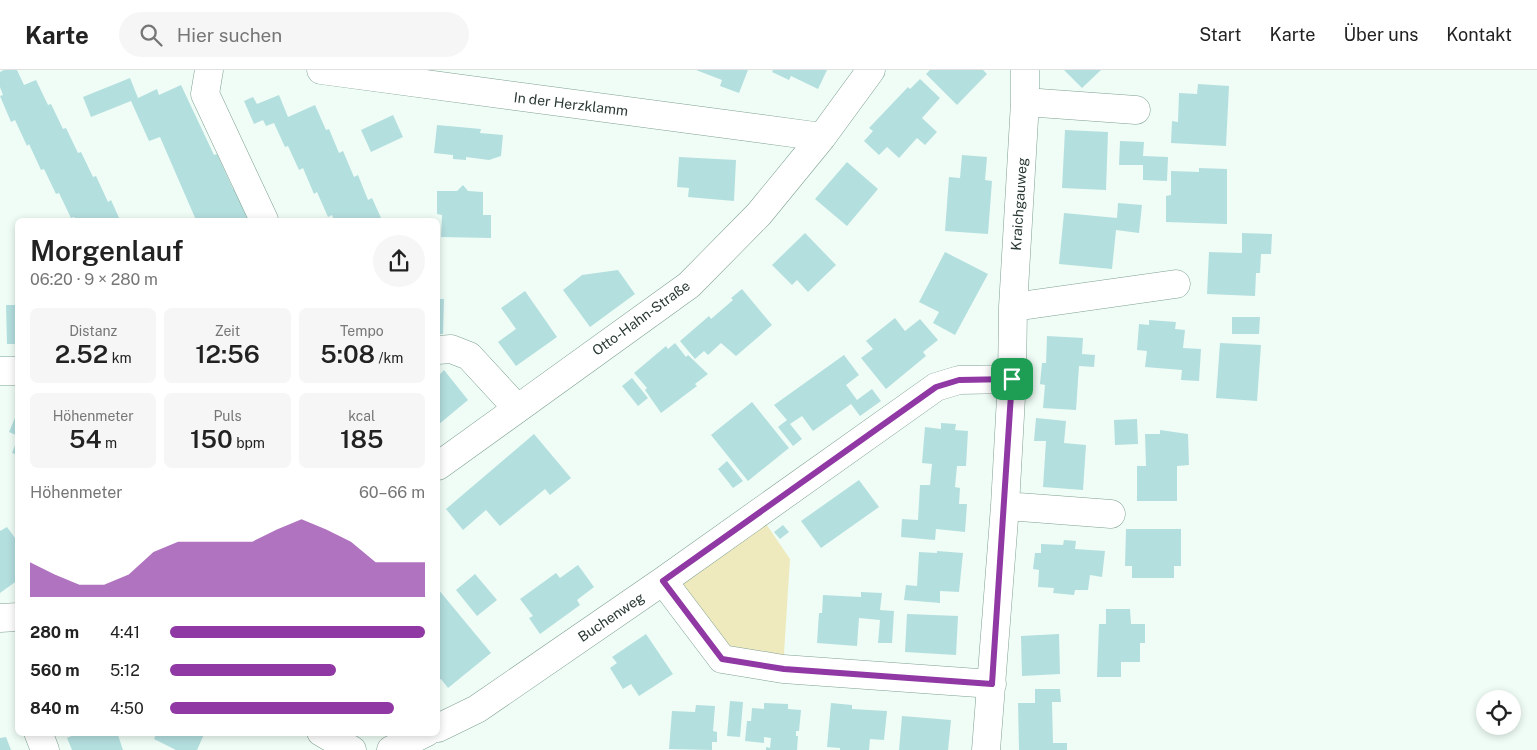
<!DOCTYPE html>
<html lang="de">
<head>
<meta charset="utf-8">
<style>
  :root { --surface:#fff; --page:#f6f6f6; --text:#222; --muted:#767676; --line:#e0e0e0; --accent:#9038a4 }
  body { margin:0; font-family:"Public Sans",sans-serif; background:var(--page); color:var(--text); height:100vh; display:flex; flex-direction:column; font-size:19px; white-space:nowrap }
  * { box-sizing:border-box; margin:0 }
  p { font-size:16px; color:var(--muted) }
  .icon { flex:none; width:28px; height:28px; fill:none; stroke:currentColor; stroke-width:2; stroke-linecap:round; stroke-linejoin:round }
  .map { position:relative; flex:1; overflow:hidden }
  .side { position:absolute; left:15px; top:148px; width:425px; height:518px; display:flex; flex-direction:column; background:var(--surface); border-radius:8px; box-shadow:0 2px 8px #0003 }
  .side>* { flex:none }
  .tools { position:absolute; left:1476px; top:620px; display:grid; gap:10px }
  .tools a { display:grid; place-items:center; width:45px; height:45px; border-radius:50%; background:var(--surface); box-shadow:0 2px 8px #0003; font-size:25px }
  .pin { position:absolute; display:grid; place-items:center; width:42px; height:42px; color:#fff; margin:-21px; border-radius:10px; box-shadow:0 2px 8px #0006 }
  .round { display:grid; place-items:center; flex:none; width:52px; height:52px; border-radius:26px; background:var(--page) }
  .headline { display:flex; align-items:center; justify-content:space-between; height:85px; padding:0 15px }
  h1 { font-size:28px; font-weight:600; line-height:38px }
  .stats { display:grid; grid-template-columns:repeat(3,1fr); gap:8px; height:85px; padding:5px 15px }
  .stats div { display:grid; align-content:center; border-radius:8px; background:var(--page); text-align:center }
  .stats b { font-size:25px; font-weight:600 }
  .stats small { font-size:14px; font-weight:400 }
  .stats p { font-size:14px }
  .chart { height:140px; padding:10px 15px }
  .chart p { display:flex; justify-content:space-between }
  .chart svg { width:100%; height:90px; margin-top:5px; fill:var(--accent); opacity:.7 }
  ul { padding:0 15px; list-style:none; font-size:16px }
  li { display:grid; grid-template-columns:80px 60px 1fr; align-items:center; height:38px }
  li i { height:12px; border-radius:6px; background:var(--accent) }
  header { display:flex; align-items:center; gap:30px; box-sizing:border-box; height:70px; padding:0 25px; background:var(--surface); border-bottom:1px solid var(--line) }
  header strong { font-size:24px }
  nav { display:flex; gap:28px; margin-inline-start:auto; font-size:18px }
  .search { width:350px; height:45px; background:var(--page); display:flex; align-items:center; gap:12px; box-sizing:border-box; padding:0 18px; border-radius:28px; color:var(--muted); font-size:19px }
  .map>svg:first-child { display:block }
  .green { fill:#efeabd }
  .building { fill:#b4dfdf }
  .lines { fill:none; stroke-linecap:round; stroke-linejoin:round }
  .street-casing { stroke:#7fa191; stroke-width:29 }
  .street { stroke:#fff; stroke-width:28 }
  .route-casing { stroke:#fff; stroke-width:10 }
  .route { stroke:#9038a4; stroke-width:6 }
  .labels { text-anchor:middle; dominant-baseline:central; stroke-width:5; stroke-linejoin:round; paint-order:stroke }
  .street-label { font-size:14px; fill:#2a3932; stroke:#fff }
</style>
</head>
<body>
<header>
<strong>Karte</strong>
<div class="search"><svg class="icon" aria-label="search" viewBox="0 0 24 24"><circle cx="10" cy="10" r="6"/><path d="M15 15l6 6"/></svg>Hier suchen</div>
<nav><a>Start</a><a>Karte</a><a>Über uns</a><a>Kontakt</a></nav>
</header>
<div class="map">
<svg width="1537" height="680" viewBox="0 0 1537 680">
  <rect width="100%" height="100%" fill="#effdf6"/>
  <!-- green -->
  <path class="green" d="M 758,442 L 790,489 L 783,599 L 722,589 L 663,511 Z"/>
  <!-- building -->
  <path class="building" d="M 4,0 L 17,0 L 24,15 L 36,10 L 48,35 L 51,34 L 63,59 L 66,58 L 78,83 L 81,82 L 93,107 L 96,106 L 108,132 L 111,130 L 120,150 L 76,150 L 74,147 L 71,148 L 59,123 L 56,124 L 44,99 L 41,100 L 29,74 L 27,76 L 15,50 L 11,52 L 0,26 L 3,25 L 0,17 L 0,2 Z
    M 696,0 L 748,0 L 739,23 L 720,16 L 722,10 Z
    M 773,0 L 827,0 L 818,19 L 791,6 L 789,10 L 772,2 Z
    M 930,0 L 983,0 L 987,4 L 957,35 L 926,4 Z
    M 1064,0 L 1101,0 L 1082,18 Z
    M 130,8 L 138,28 L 157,19 L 159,25 L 181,15 L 214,85 L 217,84 L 233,119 L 238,117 L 253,150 L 196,150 L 160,67 L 149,71 L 131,31 L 91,47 L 83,27 Z
    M 920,9 L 940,28 L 922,48 L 937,62 L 925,75 L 917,68 L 899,88 L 887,77 L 879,85 L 864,71 L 873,61 L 869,58 L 908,17 L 910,19 Z
    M 1198,14 L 1229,16 L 1226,76 L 1171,73 L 1172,51 L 1178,52 L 1179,23 L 1197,24 Z
    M 279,25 L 288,47 L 315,35 L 326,60 L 329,59 L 339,83 L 343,81 L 354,107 L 358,105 L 368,130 L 372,128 L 382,150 L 334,150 L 332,145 L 328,147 L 317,122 L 314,124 L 303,98 L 299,100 L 288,76 L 285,77 L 274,53 L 266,56 L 263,50 L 254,54 L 244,31 L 253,27 L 257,34 Z
    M 393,45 L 403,67 L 371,82 L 361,60 Z
    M 437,55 L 481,59 L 480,63 L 503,65 L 501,86 L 489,90 L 466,87 L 466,90 L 453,89 L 453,85 L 434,83 Z
    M 1065,60 L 1108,62 L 1106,120 L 1062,118 Z
    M 1120,71 L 1144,72 L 1143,86 L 1168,87 L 1167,111 L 1143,110 L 1143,95 L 1119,95 Z
    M 962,85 L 987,87 L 985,110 L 992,111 L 988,164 L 945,161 L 949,107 L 960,108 Z
    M 679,87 L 736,90 L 734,131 L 688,127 L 689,118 L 677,117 Z
    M 847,92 L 878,119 L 847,156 L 815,129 Z
    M 1199,98 L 1227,99 L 1227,154 L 1166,152 L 1166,126 L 1171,125 L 1171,101 L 1199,102 Z
    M 463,115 L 468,121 L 483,122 L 483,145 L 491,145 L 491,168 L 441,167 L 442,145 L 437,144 L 437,121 L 457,121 Z
    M 1118,133 L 1142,135 L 1139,163 L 1116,160 L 1112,199 L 1059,194 L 1064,143 L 1117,148 Z
    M 805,163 L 836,195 L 808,222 L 797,210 L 792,215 L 772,195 Z
    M 1242,163 L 1272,164 L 1271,184 L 1261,184 L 1260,203 L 1256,203 L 1255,226 L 1207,224 L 1209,182 L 1242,183 Z
    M 945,182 L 988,204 L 955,265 L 933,253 L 939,242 L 919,232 Z
    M 618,200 L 635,224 L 590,257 L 563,220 L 582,205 Z
    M 742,219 L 772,255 L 736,286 L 721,273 L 708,285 L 704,281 L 695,289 L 680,271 L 709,246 L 711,249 L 733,230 L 731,228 Z
    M 525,221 L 557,267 L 516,296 L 498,272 L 516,259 L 501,238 Z
    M 438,229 L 444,229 L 443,264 L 438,264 Z
    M 6,235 L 18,235 L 18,278 L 16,278 L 15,274 L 7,274 Z
    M 1232,247 L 1260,247 L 1259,264 L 1232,264 Z
    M 895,248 L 905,261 L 920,249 L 938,270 L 923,282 L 926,286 L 886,319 L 861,288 L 873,279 L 866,271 Z
    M 1149,250 L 1176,252 L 1175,259 L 1185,260 L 1183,278 L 1201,279 L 1199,311 L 1181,310 L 1182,300 L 1145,297 L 1147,281 L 1137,280 L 1139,254 L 1149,255 Z
    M 1047,266 L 1083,268 L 1082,284 L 1095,285 L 1094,297 L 1079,296 L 1076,340 L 1043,338 L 1045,315 L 1040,314 L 1042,293 L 1046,293 Z
    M 675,273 L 686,287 L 688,285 L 708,304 L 695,314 L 697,316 L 661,343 L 645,320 L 647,318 L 634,303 L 666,276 L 668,279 Z
    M 1220,273 L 1261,275 L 1257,331 L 1216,328 Z
    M 844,285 L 859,305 L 846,315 L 857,330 L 872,319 L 881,331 L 860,346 L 851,334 L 813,361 L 802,346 L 790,354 L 802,369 L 793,376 L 778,357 L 787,350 L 774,335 Z
    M 444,300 L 468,330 L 438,355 L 438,306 Z
    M 632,308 L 648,328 L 638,336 L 622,316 Z
    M 752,332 L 789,378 L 748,411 L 711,365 Z
    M 17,343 L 18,343 L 18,366 L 9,362 Z
    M 1036,348 L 1066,351 L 1064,373 L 1086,375 L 1083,420 L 1043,417 L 1046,371 L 1034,371 Z
    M 1137,349 L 1138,374 L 1115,375 L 1114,350 Z
    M 941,353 L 956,354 L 955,360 L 968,361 L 966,396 L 957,396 L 955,417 L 960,418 L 959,434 L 967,434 L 965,462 L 936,459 L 935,470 L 901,467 L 902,449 L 918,450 L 920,415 L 930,415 L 932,394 L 922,393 L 925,357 L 941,359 Z
    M 1160,360 L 1188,364 L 1189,395 L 1177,396 L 1177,431 L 1137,431 L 1137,396 L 1146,396 L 1145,364 L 1160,364 Z
    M 534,364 L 571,408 L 550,425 L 545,419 L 500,456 L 486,440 L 463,460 L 446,439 Z
    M 17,370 L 18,370 L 18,385 L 12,383 Z
    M 727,391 L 743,411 L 733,418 L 718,399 Z
    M 859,410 L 879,437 L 821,478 L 801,451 Z
    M 783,455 L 789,462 L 780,469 L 774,462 Z
    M 7,457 L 18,472 L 18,510 L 0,523 L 0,461 Z
    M 1126,459 L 1181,459 L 1181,496 L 1174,496 L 1174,508 L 1132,508 L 1132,496 L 1125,496 Z
    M 1064,470 L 1076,471 L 1075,479 L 1105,481 L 1102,507 L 1090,505 L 1088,520 L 1075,520 L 1074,525 L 1053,523 L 1054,518 L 1038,517 L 1039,500 L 1033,499 L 1035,483 L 1041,483 L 1041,474 L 1063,475 Z
    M 937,481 L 963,483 L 959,522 L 940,521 L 940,533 L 904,530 L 906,515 L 917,516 L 919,482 L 937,483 Z
    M 578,495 L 594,517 L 577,530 L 580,535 L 540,564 L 529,548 L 533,546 L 520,529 L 556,503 L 560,508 Z
    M 475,504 L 497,530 L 477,546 L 456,520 Z
    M 438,519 L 491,583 L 448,618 L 441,609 L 438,611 Z
    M 861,522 L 882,523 L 880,540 L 894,541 L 892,573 L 878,573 L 880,550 L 859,548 L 857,576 L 817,573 L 819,543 L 822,543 L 823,525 L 861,527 Z
    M 1106,539 L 1130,539 L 1131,554 L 1145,554 L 1145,573 L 1140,573 L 1140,592 L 1121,592 L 1121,607 L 1097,607 L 1099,554 L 1106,554 Z
    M 907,544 L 958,546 L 956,585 L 905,582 Z
    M 646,564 L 673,604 L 639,626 L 631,614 L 623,619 L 610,598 L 617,593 L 612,587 Z
    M 1059,564 L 1060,604 L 1022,606 L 1021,566 Z
    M 1035,619 L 1060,619 L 1061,632 L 1052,632 L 1053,673 L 1067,673 L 1067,680 L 1019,680 L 1018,633 L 1035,633 Z
    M 730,631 L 743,632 L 740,667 L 727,666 Z
    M 764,633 L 788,634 L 788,639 L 801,640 L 799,661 L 796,661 L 796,666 L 798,666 L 797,680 L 766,680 L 766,677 L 770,678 L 771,668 L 764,667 L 764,673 L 745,671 L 747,651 L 751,651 L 752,638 L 764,639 Z
    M 831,633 L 852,635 L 852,639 L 887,641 L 884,670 L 870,669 L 869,680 L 840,680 L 840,678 L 827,677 Z
    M 696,635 L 715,636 L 713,661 L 717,662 L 717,672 L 712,672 L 712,680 L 669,679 L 672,641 L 695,642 Z
    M 902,646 L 951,650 L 948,680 L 899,680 Z
    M 81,662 L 117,662 L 123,680 L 72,680 L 67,668 Z
    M 157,662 L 205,662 L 197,680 L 176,680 L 154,669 Z
    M 6,667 L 11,680 L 0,680 L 0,668 Z"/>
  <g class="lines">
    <!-- street casing -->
    <g class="street-casing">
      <path id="street" d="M 209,0 L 205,24 L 264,150
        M 321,0 L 822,67
        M 1025,32 L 1136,40
        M 1013,237 L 1176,214
        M 438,280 L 451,279 L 469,286 L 516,337
        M 0,301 L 18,301
        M 438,396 L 689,215 L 759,144 L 822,67 L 871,0
        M 1005,436 L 1111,444
        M 663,511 L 722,589 L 783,599 L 992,614
        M 0,548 L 18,547
        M 438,658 L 477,639 L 663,511 L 936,317 L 959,310 L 1012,309
        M 38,662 L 45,680
        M 321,662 L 352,680
        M 391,680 L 427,662
        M 986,680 L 1005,436 L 1012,309 L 1013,237 L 1025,32 L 1025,0"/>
    </g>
    <!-- street -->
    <use href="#street" class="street"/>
  </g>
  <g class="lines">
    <!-- route casing -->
    <g class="route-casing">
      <path id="route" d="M 1012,309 L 992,614 L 784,599 L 722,589 L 663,511 L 936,317 L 959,310 Z"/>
    </g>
    <!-- route -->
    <use href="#route" class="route"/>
  </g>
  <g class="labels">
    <!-- street labels -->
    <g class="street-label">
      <text transform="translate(571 34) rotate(7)">In der Herzklamm</text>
      <text transform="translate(1019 134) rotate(-86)">Kraichgauweg</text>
      <text transform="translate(641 248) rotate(-36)">Otto-Hahn-Straße</text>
      <text transform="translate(611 547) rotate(-34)">Buchenweg</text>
    </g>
  </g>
</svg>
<div class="tools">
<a><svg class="icon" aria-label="locate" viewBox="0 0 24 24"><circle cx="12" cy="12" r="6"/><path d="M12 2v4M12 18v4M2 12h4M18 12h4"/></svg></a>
</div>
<div class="pin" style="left:1012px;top:309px;background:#1e9e55"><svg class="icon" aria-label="arrive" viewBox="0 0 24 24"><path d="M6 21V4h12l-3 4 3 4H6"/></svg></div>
<section class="side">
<div class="headline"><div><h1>Morgenlauf</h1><p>06:20 · 9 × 280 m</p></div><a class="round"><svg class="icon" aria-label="share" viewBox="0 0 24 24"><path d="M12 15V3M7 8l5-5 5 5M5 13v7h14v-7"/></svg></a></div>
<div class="stats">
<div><p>Distanz</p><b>2.52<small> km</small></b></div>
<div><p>Zeit</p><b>12:56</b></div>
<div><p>Tempo</p><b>5:08<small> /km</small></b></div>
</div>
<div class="stats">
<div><p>Höhenmeter</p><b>54<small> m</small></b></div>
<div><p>Puls</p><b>150<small> bpm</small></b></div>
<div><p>kcal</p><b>185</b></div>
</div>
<div class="chart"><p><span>Höhenmeter</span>60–66 m</p>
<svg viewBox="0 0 160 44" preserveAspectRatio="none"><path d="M0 44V27L10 33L20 38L30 38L40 33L50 22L60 17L70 17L80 17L90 17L100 11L110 6L120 11L130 17L140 27L150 27L160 27V44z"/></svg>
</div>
<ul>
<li><b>280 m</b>4:41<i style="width:100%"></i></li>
<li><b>560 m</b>5:12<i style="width:65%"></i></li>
<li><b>840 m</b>4:50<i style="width:88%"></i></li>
</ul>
</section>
</div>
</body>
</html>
